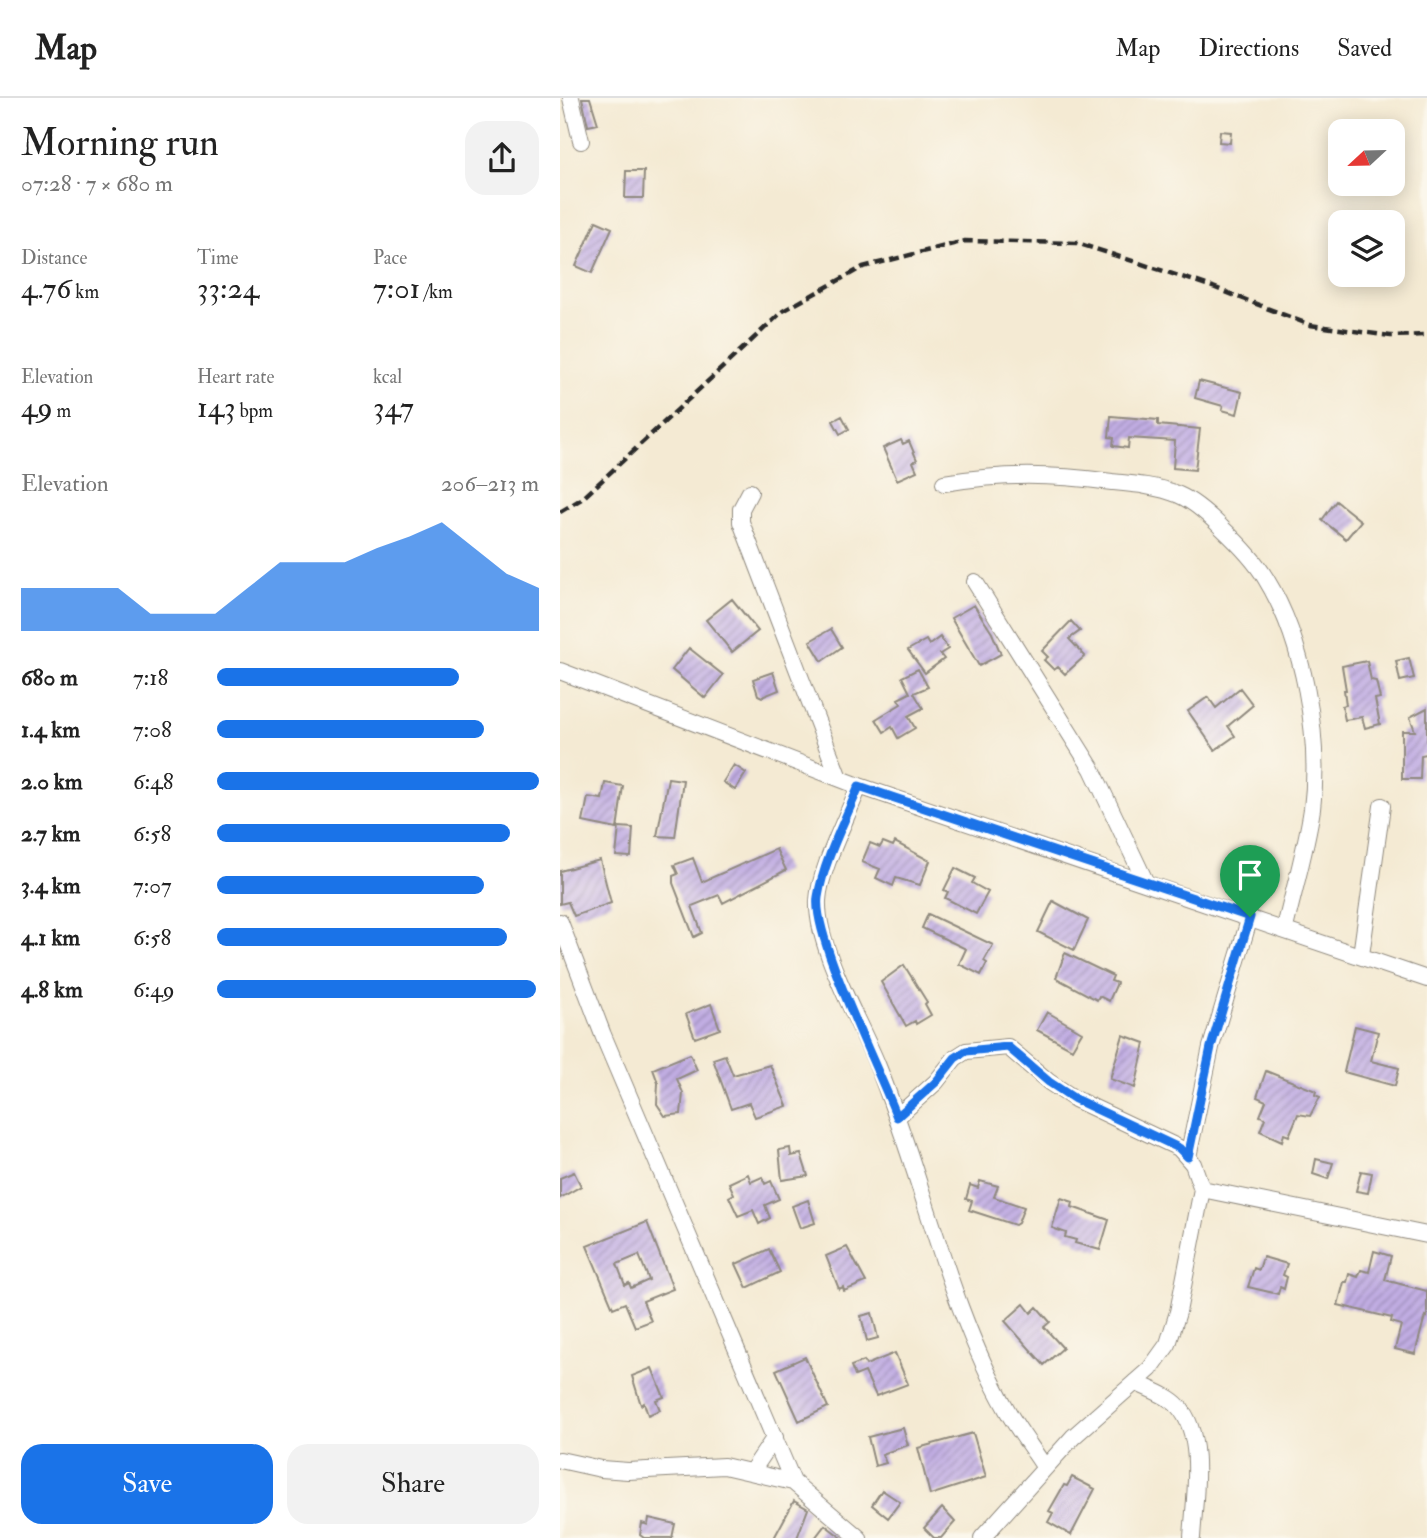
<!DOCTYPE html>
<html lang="en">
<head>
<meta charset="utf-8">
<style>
  :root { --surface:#fff; --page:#f2f2f2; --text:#222; --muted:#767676; --line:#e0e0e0; --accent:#1a73e8 }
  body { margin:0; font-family:"IM FELL Double Pica",serif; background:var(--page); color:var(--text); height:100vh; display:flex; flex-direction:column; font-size:26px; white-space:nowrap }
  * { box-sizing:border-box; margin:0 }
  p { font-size:23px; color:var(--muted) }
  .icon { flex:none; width:38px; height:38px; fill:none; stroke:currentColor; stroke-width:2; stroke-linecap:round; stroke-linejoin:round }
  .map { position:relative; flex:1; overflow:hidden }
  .drawer { display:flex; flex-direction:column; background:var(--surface); width:560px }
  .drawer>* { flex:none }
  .needle { width:46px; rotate:248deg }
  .tools { position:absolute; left:768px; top:21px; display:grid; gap:14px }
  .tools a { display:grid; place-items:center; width:77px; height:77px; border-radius:14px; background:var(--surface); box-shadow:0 4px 18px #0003; font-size:35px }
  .pin { position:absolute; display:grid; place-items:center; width:60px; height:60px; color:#fff; margin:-72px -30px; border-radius:50% 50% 50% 0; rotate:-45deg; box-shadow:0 0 7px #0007 }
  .pin .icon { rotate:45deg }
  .round { display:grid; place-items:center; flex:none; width:74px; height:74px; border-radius:21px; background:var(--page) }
  .head { display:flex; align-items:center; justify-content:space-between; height:119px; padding:0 21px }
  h1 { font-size:38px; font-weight:600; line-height:52px }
  .figures { display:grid; grid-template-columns:repeat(3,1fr); gap:10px; height:119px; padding:7px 21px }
  .figures div { display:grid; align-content:center }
  .figures b { font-size:30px; font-weight:600 }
  .figures small { font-size:19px; font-weight:400 }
  .figures p { font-size:19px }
  .chart { height:196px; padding:14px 21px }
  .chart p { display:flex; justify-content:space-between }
  .chart svg { width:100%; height:126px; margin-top:7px; fill:var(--accent); opacity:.7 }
  .action { display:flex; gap:14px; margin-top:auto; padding:14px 21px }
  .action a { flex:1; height:80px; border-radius:21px; background:var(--accent); color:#fff; font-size:28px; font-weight:600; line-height:80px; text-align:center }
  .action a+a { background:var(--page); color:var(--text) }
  ul { padding:0 21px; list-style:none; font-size:23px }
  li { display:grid; grid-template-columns:112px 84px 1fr; align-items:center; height:52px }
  li i { height:18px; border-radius:9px; background:var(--accent) }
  header { display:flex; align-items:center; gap:42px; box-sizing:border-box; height:98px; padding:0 35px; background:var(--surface); border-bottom:2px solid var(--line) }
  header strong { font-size:33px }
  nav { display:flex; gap:38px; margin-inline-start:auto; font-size:24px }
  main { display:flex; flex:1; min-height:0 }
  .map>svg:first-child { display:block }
  .building { fill:url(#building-hatch); fill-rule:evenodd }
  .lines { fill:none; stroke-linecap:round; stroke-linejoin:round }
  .street-casing { stroke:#908a7f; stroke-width:18 }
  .street { stroke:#fff; stroke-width:16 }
  .rail { stroke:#2b2b2b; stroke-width:4.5; stroke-dasharray:10 5; stroke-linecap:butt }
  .route-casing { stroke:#fff; stroke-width:14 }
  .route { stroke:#1a73e8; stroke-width:9 }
</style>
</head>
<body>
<header>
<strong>Map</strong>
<nav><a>Map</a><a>Directions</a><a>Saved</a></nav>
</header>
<main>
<section class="drawer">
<div class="head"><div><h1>Morning run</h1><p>07:28 · 7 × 680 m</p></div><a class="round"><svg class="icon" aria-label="share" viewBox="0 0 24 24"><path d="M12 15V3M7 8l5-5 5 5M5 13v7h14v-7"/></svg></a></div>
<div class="figures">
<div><p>Distance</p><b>4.76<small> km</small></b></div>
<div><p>Time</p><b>33:24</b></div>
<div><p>Pace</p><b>7:01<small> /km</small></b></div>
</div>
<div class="figures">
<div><p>Elevation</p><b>49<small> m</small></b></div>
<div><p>Heart rate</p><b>143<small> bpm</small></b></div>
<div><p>kcal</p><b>347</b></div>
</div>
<div class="chart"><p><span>Elevation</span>206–213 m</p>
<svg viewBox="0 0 160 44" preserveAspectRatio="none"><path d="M0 44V29L10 29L20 29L30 29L40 38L50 38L60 38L70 29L80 20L90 20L100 20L110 15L120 11L130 6L140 15L150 24L160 29V44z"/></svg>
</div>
<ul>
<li><b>680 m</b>7:18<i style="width:75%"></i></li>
<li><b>1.4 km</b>7:08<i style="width:83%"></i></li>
<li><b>2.0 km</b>6:48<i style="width:100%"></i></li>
<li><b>2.7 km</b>6:58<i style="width:91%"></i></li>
<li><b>3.4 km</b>7:07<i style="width:83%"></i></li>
<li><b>4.1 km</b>6:58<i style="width:90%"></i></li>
<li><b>4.8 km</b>6:49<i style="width:99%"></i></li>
</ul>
<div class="action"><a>Save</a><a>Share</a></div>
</section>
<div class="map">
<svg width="867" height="1440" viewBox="0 0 867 1440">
  <defs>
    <pattern id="building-hatch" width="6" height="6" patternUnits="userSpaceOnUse" patternTransform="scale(1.75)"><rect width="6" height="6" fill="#c1ade3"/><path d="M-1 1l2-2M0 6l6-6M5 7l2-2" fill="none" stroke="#9d8db8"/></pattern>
  </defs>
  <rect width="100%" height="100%" fill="#fbf7ec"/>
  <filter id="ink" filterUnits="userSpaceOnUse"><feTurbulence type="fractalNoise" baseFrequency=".0143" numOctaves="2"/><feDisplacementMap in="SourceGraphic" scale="14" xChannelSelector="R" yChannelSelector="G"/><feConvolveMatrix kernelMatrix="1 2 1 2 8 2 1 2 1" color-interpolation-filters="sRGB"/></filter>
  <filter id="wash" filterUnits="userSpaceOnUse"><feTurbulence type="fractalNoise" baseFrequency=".00686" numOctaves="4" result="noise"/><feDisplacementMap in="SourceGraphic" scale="28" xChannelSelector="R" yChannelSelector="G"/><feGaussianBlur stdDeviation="1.57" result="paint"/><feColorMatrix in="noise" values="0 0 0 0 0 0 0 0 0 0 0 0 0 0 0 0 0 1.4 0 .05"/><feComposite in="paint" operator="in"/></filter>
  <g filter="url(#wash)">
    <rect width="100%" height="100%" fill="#f4ead3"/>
    <g id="blocks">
      <!-- building -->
      <path class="building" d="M 22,0 L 30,0 L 38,26 L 28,28 Z
        M 660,33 L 671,34 L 670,45 L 659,44 Z
        M 66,73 L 84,73 L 83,100 L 65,100 Z
        M 36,123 L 52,130 L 32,175 L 16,168 Z
        M 639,283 L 682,294 L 677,316 L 662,312 L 663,308 L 635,300 Z
        M 282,318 L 289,331 L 280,336 L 273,323 Z
        M 551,318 L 598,322 L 598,327 L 640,331 L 635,372 L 613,370 L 615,343 L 569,340 L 568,350 L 553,348 L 554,340 L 549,339 Z
        M 341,342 L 343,346 L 349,343 L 357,362 L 353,364 L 357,373 L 337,382 L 323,350 Z
        M 776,403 L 801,423 L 786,441 L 762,422 Z
        M 172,501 L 198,533 L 172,554 L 146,522 Z
        M 414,507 L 432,535 L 441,556 L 419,568 L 391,520 Z
        M 511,523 L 520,533 L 509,541 L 525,558 L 505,576 L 498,569 L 494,572 L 484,562 L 488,559 L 482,553 Z
        M 271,531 L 282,549 L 262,563 L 250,543 Z
        M 380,539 L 388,551 L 380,556 L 384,561 L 365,575 L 348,552 L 366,542 L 369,547 Z
        M 129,550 L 163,577 L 145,600 L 112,572 Z
        M 849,560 L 854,580 L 840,583 L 836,563 Z
        M 807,563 L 811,582 L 816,583 L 820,600 L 815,601 L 820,626 L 805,630 L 802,619 L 785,622 L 782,608 L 786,607 L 784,592 L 786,592 L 782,568 Z
        M 358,571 L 368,589 L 354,595 L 363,610 L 348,618 L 355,630 L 338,640 L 332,629 L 324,634 L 316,621 L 341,606 L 338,601 L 350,595 L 342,579 Z
        M 213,574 L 219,592 L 202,599 L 198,597 L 193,581 Z
        M 680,590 L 693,607 L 668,628 L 675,638 L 655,652 L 628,613 L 648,599 L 656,610 Z
        M 867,610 L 867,656 L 861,657 L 860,681 L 842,681 L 842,633 L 855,633 L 850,619 Z
        M 174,667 L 186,675 L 175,692 L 163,684 Z
        M 108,680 L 123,682 L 115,739 L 97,738 Z
        M 45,685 L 63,688 L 57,731 L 23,724 L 28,699 L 42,701 Z
        M 59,729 L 73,730 L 71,759 L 56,758 Z
        M 323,744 L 333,748 L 335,744 L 370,763 L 360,787 L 336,780 L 333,788 L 316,780 L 320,771 L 302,764 L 310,745 L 320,749 Z
        M 216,751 L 226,772 L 163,805 L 159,797 L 132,808 L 142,835 L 134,839 L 113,785 L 113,778 L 118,776 L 114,767 L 133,760 L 142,784 Z
        M 40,762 L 51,805 L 14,818 L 8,804 L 0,806 L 0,773 Z
        M 395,770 L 415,780 L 412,785 L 428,794 L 416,816 L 385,800 L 388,794 L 384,792 Z
        M 493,803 L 528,822 L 514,852 L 478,834 Z
        M 368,816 L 433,847 L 424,863 L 427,865 L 421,877 L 399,866 L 406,851 L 362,830 Z
        M 505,855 L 553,878 L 551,883 L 557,885 L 549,903 L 539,898 L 537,902 L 496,880 Z
        M 344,867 L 367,904 L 365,906 L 371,917 L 356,926 L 355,923 L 346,928 L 321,884 Z
        M 151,906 L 160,931 L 135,940 L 126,916 Z
        M 487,914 L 522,934 L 512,951 L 477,932 Z
        M 795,928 L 818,934 L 811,963 L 839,970 L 835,988 L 784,974 Z
        M 563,937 L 585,945 L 575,990 L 550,981 Z
        M 130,956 L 137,972 L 117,981 L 123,995 L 121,1016 L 105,1018 L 97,1006 L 98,985 L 93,971 Z
        M 165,957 L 173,977 L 210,967 L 227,1008 L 195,1019 L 189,1005 L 171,1011 L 153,961 Z
        M 706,973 L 756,993 L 755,997 L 760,999 L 750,1018 L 738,1016 L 729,1038 L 724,1036 L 722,1043 L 700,1033 L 705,1020 L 700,1018 L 706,1003 L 697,999 Z
        M 230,1050 L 231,1058 L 241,1056 L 248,1078 L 222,1082 L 219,1052 Z
        M 756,1061 L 773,1065 L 768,1081 L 753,1076 Z
        M 801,1073 L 812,1075 L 808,1095 L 796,1093 Z
        M 14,1074 L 21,1088 L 0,1100 L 0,1080 Z
        M 188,1076 L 191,1084 L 202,1079 L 205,1086 L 211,1083 L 219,1101 L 205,1107 L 210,1120 L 199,1126 L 193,1112 L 178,1118 L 169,1099 L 174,1096 L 169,1085 Z
        M 420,1083 L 438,1088 L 434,1099 L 464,1109 L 458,1125 L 455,1127 L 409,1112 L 412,1103 L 406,1101 L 410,1087 L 418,1090 Z
        M 501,1100 L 513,1104 L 512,1109 L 549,1122 L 540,1152 L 515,1145 L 516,1142 L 505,1139 L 506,1135 L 492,1130 Z
        M 248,1102 L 255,1125 L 240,1130 L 232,1108 Z
        M 87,1124 L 113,1191 L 83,1203 L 91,1223 L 75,1229 L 65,1205 L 53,1210 L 27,1148 ZM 79,1157 L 89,1182 L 71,1190 L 69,1185 L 65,1187 L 57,1166 Z
        M 287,1149 L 306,1184 L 284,1193 L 283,1189 L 279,1191 L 266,1158 Z
        M 209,1151 L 220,1174 L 187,1190 L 176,1166 Z
        M 814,1153 L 831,1158 L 825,1182 L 867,1193 L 867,1219 L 865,1218 L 855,1256 L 835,1251 L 841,1227 L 831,1224 L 832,1220 L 778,1207 L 784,1184 L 787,1184 L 789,1176 L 798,1179 L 801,1172 L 809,1174 Z
        M 703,1159 L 727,1166 L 723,1177 L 727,1179 L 724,1191 L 720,1189 L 718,1196 L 688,1189 L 694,1170 L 699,1172 Z
        M 464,1206 L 471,1215 L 477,1209 L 490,1224 L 484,1229 L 503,1250 L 484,1267 L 445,1223 Z
        M 312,1215 L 318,1240 L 307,1243 L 301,1218 Z
        M 335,1255 L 348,1286 L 316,1298 L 305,1274 L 295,1278 L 291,1268 L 304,1263 L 306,1267 Z
        M 245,1259 L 268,1309 L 239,1323 L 216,1272 Z
        M 92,1270 L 104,1299 L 96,1302 L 100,1312 L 88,1317 L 84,1305 L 81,1307 L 72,1278 Z
        M 343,1330 L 348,1347 L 322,1356 L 326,1365 L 315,1368 L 308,1339 Z
        M 413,1335 L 426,1379 L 370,1397 L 358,1350 Z
        M 512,1379 L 535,1391 L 511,1437 L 488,1424 L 493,1415 L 489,1413 L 504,1387 L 507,1388 Z
        M 322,1392 L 340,1404 L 328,1420 L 312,1407 Z
        M 234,1403 L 248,1411 L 237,1440 L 214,1440 Z
        M 382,1410 L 395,1424 L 381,1440 L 374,1440 L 364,1430 Z
        M 89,1420 L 115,1426 L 112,1440 L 84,1440 L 80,1437 L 82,1425 L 88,1427 Z
        M 265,1427 L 282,1440 L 283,1440 L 255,1440 Z"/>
    </g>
  </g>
  <g filter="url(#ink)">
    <use href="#blocks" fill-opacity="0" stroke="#908a7f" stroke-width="2"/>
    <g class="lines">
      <!-- street casing -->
      <g class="street-casing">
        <path id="street" d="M 11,0 L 21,43
          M 384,385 C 445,375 491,376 552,384 C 574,386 598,388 619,397 C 635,404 649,417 661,429 C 677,444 695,462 706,481 C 744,543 761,640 752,711 C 746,751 734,791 725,830
          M 190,394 L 181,411 L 181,424 L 279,680
          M 415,484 L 532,671 L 586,785
          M 0,573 L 299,688 L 867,881
          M 299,688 C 288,718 259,773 258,803 C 256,849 299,922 317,966 C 362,1077 389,1210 447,1312 C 458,1332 473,1351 485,1370
          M 0,824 L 43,937 L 233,1384
          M 801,857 L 822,708
          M 337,1019 L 376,984 L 395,960 L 406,953 L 448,949 L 489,984 L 515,1001 L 619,1050 L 633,1066 L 642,1091
          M 628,1059 L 651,949 L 690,819
          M 575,1284 C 588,1291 608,1297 618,1308 C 646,1338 634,1402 632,1440
          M 0,1362 L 41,1371 L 68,1373 L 164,1368 L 233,1384 L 299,1440
          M 192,1373 L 215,1339
          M 422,1440 L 513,1339 L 590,1271 L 608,1246 L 618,1214 L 642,1091 L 867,1137"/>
      </g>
      <!-- street -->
      <use href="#street" class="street"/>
      <!-- rail -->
      <path class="rail" d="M 0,414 L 23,400 L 223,213 L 303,169 L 405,143 L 517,145 L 653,189 L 750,227 L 831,238 L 867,237"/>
    </g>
  </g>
  <g class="lines" filter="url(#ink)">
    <!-- route casing -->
    <g class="route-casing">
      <path id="route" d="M 299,688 L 690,819 L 651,949 L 628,1059 L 619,1050 L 515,1001 L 489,984 L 448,949 L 406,953 L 395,960 L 376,984 L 337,1019 C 320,973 252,839 258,799 C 264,762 285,723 299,688 Z"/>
    </g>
    <!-- route -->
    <use href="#route" class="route"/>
  </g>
</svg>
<div class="tools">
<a><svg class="needle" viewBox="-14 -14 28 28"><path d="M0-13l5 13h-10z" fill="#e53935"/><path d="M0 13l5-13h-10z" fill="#767676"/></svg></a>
<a><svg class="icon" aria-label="layers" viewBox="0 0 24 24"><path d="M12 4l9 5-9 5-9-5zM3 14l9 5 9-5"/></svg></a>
</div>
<div class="pin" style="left:690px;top:819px;background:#1e9e55"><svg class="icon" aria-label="arrive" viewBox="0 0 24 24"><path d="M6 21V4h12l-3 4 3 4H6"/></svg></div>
</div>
</main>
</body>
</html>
